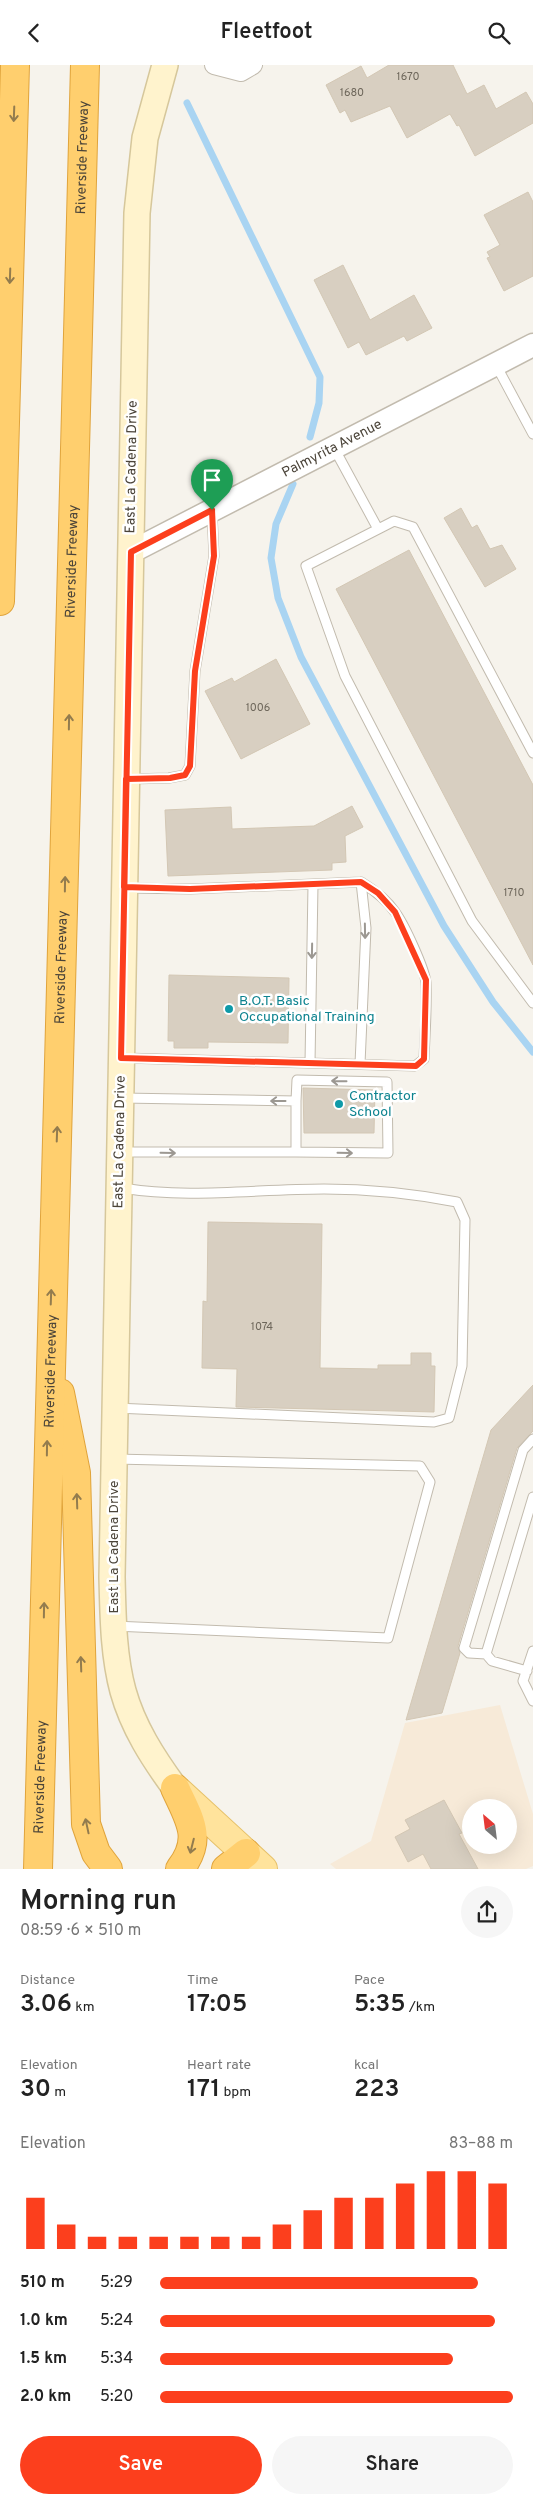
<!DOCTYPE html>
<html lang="en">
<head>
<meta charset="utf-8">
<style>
  :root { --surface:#fff; --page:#f6f6f6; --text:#222; --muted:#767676; --accent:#fc3f1d }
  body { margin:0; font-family:Overpass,sans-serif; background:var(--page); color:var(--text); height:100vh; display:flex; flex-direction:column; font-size:19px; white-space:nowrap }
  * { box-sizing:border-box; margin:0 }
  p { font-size:16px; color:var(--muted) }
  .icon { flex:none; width:28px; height:28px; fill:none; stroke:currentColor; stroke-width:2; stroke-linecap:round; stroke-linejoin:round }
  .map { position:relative; height:1804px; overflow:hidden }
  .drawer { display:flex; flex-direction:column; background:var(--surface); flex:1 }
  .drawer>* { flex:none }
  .needle { width:32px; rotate:332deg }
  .buttons { position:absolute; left:462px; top:1734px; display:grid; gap:10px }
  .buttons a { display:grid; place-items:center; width:55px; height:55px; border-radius:50%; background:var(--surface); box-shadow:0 5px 20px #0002; font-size:25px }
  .pin { position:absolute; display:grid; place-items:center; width:42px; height:42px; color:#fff; margin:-51px -21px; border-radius:50% 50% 50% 0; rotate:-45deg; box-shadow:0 0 5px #0007 }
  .pin .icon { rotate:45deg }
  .round { display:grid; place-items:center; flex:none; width:52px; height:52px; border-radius:26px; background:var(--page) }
  .overview { display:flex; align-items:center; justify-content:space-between; height:85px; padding:0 20px }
  h1 { font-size:28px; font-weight:600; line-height:38px }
  .figures { display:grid; grid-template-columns:repeat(3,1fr); gap:8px; height:85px; padding:5px 20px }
  .figures div { display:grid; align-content:center }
  .figures b { font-size:25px; font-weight:600 }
  .figures small { font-size:14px; font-weight:400 }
  .figures p { font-size:14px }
  .chart { height:140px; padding:10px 20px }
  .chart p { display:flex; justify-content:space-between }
  .chart svg { width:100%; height:90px; margin-top:5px; stroke:var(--accent); stroke-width:6 }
  .action { display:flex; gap:10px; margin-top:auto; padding:10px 20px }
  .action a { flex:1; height:58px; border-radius:30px; background:var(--accent); color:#fff; font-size:20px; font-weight:600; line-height:58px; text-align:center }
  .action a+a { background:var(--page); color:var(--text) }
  ul { padding:0 20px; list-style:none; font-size:16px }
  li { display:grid; grid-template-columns:80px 60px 1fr; align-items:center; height:38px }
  li i { height:12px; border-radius:6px; background:var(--accent) }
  header { display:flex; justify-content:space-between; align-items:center; height:65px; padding:0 20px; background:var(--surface); font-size:22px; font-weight:600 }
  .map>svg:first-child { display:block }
  .commercial { fill:#f7ead8; fill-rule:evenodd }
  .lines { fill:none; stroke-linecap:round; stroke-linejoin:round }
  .stream { stroke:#a9d4f2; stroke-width:7 }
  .building { fill:#d8cfc1; stroke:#d3c7b4 }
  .service-casing { stroke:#c2bbae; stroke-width:11 }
  .minor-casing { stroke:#c2bbae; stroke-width:20 }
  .tertiary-casing { stroke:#c2bbae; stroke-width:25 }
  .secondary-casing { stroke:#d6c79b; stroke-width:28 }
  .primary-casing { stroke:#e6c16a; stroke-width:30 }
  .motorway-casing { stroke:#e0a43c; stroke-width:30 }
  .service { stroke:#fff; stroke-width:9 }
  .minor { stroke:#fff; stroke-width:18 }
  .tertiary { stroke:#fff; stroke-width:22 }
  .secondary { stroke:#fff3cd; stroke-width:25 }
  .primary { stroke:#ffe39c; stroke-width:28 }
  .motorway { stroke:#ffcf6e; stroke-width:28 }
  .oneway { stroke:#937c4e }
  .oneway2 { stroke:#9c9892 }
  .route-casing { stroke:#fff; stroke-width:10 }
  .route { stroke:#fc3f1d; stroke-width:6 }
  .culture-dot { fill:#0f9aa8; stroke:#fff; stroke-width:2 }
  .labels { text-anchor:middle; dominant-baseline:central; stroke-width:5; stroke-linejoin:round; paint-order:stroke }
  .number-label { font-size:11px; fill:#6e675b }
  .street-label { font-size:14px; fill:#4b4439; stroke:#fff }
  .culture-label { font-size:14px; fill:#0d838f; stroke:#fff; text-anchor:start }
</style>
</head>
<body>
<header><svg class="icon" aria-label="back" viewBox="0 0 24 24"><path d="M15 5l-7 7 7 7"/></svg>Fleetfoot<svg class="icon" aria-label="search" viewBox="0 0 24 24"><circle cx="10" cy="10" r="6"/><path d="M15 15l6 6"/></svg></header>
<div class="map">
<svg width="533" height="1804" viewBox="0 0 533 1804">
  <rect width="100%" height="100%" fill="#f6f3ec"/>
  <!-- commercial -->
  <path class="commercial" d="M 500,1640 L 533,1749 L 533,1801 L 526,1804 L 336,1804 L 330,1799 L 371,1776 L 405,1658 ZM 471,1742 L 509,1742 L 509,1780 L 471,1780 Z"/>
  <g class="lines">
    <!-- stream -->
    <path class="stream" d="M 187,38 L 320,312 L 319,338 L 310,372
      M 293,419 L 276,459 L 271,493 L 278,533 L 301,592 L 444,861 L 493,937 L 533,987"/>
  </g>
  <!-- building -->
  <path class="building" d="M 389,0 L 453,0 L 467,29 L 484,20 L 496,44 L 526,27 L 533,39 L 533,58 L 475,91 L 459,60 L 457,61 L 450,49 L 407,73 L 390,41 L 351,57 L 345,45 L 340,48 L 326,20 L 361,1 L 367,13 Z
    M 528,127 L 533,137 L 533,211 L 504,226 L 487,193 L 490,192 L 487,187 L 500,180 L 484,150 Z
    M 343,200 L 370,255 L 414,230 L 432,263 L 407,276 L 404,271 L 366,290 L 359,277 L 348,283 L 314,215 Z
    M 461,443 L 472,463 L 477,460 L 490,484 L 502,480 L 516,504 L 485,522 L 444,453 Z
    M 409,485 L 533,720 L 533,900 L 336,524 Z
    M 276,594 L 310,659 L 241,694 L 205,626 L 232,613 L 234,617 Z
    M 352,741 L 363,762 L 345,771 L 346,797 L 332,798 L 332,805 L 168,811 L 165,745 L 231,742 L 232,764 L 314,761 Z
    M 169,910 L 289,913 L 288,978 L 208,977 L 208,983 L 174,983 L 174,976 L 168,976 Z
    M 303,1023 L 375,1025 L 374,1068 L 304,1068 Z
    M 208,1157 L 322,1159 L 320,1303 L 378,1304 L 378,1300 L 411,1300 L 411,1288 L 431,1288 L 431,1301 L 435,1301 L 434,1347 L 236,1342 L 237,1304 L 202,1303 L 203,1236 L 207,1237 Z
    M 533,1320 L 533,1366 L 517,1383 L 458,1581 L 460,1588 L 442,1648 L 406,1655 L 491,1365 Z
    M 444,1735 L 462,1768 L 459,1769 L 478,1804 L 431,1804 L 423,1789 L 408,1797 L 395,1772 L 410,1764 L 405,1755 Z"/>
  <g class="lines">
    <!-- service casing -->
    <g class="service-casing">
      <path id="service" d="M 496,300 L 533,369
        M 334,383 L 378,464
        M 533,688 L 413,462 L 394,456 L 306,501 L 345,611 L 472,856 L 533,938
        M 129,714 L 169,713 L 185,710 L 190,701 L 195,606 L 214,491 L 212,447
        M 124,993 L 415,1001 L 424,994 C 425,969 427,943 426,918 C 425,904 404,859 395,847 C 386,834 374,825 361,817 L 190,824 L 127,823
        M 310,998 L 313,820
        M 360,999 L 366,863 L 361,817
        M 122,1033 L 296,1036 L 296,1087 L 122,1087
        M 296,1036 L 297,1015 L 387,1017 L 388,1088 L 296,1087
        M 116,1343 L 434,1357 L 449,1353 L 462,1301 L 465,1155 L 457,1137 C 415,1129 366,1124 324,1124 C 256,1124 189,1134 122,1123
        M 114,1561 L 388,1573 L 430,1417 L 420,1401 L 115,1394
        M 533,1586 L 523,1616 L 533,1636
        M 486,1589 L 469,1588 L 464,1583 L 523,1385 L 533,1374
        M 527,1606 L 492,1596 L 486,1589 L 533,1432"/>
    </g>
    <!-- minor casing -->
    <g class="minor-casing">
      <path id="minor" d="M 214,0 L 241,7 L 253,0"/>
    </g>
    <!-- tertiary casing -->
    <g class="tertiary-casing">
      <g id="tertiary">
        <path id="s1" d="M 131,487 L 533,280"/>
      </g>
    </g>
    <!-- secondary casing -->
    <g class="secondary-casing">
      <path id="secondary" d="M 165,0 L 145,73 L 137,148 L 112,1512 C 113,1549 113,1589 123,1626 C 133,1662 153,1693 175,1723"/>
    </g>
    <!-- primary casing -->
    <g class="primary-casing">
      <path id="primary" d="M 176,1724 L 263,1804"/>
    </g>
    <!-- motorway casing -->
    <g class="motorway-casing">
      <g id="motorway">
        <path d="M 0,536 L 15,0"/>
        <path d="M 60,1328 L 76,1408 L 86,1759 L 96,1788 L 108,1804"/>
        <path d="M 175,1723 C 189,1754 204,1773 180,1804"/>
        <path id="s2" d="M 38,1804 L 85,0"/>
        <path d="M 226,1804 L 246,1788"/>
      </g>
    </g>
    <!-- service -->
    <use href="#service" class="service"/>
    <!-- minor -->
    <use href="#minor" class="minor"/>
    <!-- tertiary -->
    <use href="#tertiary" class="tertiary"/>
    <!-- secondary -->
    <use href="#secondary" class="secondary"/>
    <!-- primary -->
    <use href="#primary" class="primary"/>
    <!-- motorway -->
    <use href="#motorway" class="motorway"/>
  </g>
  <!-- one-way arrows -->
  <defs><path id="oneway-shaft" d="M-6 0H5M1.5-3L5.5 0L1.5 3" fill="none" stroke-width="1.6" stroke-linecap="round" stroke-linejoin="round" transform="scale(1.25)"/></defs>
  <g class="oneway">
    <use href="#oneway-shaft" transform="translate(14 49) rotate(92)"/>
    <use href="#oneway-shaft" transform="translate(10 211) rotate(92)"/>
    <use href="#oneway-shaft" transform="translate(69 657) rotate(-89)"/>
    <use href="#oneway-shaft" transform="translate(65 819) rotate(-89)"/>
    <use href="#oneway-shaft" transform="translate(57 1069) rotate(-88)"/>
    <use href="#oneway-shaft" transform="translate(51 1232) rotate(-88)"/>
    <use href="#oneway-shaft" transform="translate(47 1383) rotate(-89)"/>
    <use href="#oneway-shaft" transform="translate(77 1436) rotate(-92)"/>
    <use href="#oneway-shaft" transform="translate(44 1545) rotate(-89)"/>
    <use href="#oneway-shaft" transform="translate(81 1599) rotate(-92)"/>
    <use href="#oneway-shaft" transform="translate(87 1761) rotate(-102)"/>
    <use href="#oneway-shaft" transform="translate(192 1781) rotate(104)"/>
  </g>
  <g class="oneway2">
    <use href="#oneway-shaft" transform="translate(365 866) rotate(89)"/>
    <use href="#oneway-shaft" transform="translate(312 886) rotate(91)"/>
    <use href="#oneway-shaft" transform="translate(339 1016) rotate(-179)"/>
    <use href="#oneway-shaft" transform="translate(278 1036) rotate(-180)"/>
    <use href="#oneway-shaft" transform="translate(168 1088) rotate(1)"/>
    <use href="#oneway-shaft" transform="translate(345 1088) rotate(1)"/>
  </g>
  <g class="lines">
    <!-- route casing -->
    <g class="route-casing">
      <path id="route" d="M 212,445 L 131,487 C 127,656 124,825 121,993 L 416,1001 L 424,994 L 426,915 L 395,847 L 378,828 L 361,817 L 190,824 L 124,822 L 126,714 L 170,713 L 185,710 L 190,701 L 195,606 L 214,491 L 212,445"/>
    </g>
    <!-- route -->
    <use href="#route" class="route"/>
  </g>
  <!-- markers -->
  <g class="culture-dot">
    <circle cx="229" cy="944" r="5"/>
    <circle cx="339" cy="1039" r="5"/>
  </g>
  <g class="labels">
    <!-- number labels -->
    <g class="number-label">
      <text x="408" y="12">1670</text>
      <text x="352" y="28">1680</text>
      <text x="258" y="643">1006</text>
      <text x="514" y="828">1710</text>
      <text x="262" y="1262">1074</text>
    </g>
    <!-- street labels -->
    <g class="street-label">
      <text stroke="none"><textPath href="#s2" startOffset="1712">Riverside Freeway</textPath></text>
      <text stroke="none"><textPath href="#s1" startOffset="226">Palmyrita Avenue</textPath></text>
      <text transform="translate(132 402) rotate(-89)">East La Cadena Drive</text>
      <text stroke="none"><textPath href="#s2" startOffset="1308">Riverside Freeway</textPath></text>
      <text stroke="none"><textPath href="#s2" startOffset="902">Riverside Freeway</textPath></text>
      <text transform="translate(120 1077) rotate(-89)">East La Cadena Drive</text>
      <text stroke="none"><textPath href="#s2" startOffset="498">Riverside Freeway</textPath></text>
      <text transform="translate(114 1482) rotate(-90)">East La Cadena Drive</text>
      <text stroke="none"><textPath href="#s2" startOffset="92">Riverside Freeway</textPath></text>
    </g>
    <!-- culture labels -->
    <g class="culture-label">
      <text x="239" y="936">B.O.T. Basic<tspan x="239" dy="16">Occupational Training</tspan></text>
      <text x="349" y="1031">Contractor<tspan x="349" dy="16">School</tspan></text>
    </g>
  </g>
</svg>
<div class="buttons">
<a><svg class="needle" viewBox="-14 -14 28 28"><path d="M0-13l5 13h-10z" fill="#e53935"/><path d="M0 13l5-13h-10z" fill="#767676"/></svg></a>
</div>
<div class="pin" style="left:212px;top:445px;background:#1e9e55"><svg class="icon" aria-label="arrive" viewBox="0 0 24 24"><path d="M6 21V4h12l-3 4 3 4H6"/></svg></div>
</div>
<section class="drawer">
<div class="overview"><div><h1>Morning run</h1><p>08:59 · 6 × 510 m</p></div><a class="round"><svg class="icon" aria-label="share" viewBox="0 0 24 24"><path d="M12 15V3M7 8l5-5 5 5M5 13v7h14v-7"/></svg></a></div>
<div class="figures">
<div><p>Distance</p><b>3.06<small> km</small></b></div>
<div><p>Time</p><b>17:05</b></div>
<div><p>Pace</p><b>5:35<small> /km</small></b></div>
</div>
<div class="figures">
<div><p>Elevation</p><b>30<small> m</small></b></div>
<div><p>Heart rate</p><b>171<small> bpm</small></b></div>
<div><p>kcal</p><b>223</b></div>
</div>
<div class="chart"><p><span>Elevation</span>83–88 m</p>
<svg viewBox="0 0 160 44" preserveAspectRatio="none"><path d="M5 44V19M15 44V32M25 44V38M35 44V38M45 44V38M55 44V38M65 44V38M75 44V38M85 44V32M95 44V25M105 44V19M115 44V19M125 44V12M135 44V6M145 44V6M155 44V12"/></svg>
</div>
<ul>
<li><b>510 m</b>5:29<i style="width:90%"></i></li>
<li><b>1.0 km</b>5:24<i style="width:95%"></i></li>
<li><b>1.5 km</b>5:34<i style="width:83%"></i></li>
<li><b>2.0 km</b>5:20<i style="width:100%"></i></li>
</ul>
<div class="action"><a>Save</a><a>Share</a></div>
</section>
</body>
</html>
